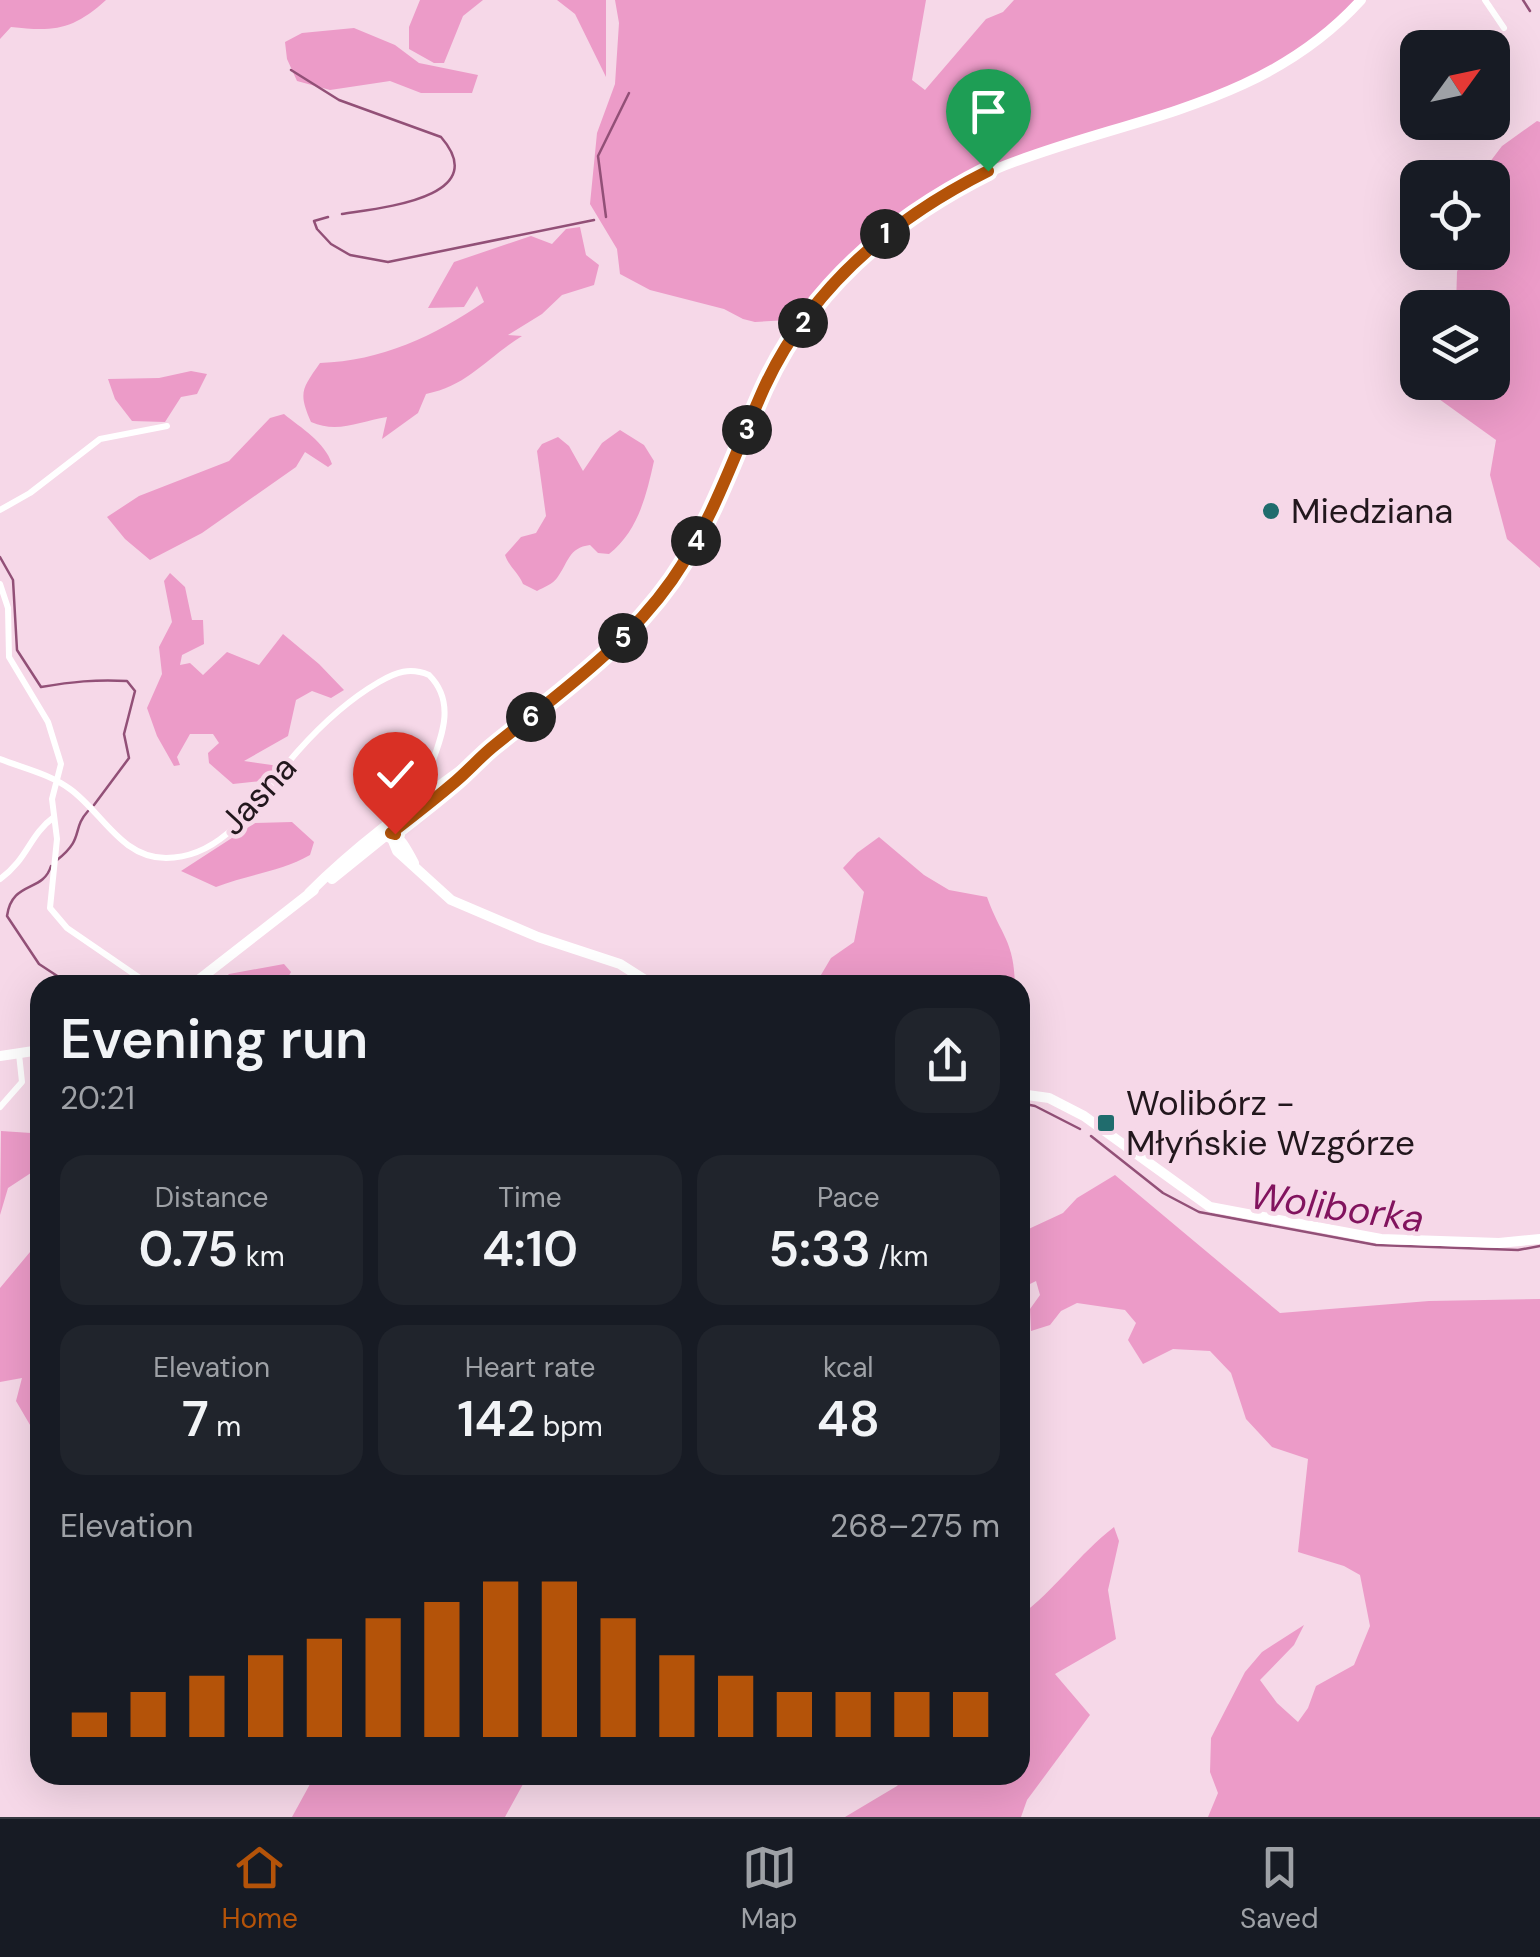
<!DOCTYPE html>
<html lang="en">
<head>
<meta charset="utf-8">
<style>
  :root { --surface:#171b24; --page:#20242c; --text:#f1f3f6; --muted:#9ea1a6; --line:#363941; --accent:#b45309 }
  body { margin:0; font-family:"DM Sans",sans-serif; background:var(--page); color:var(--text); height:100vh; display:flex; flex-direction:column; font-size:38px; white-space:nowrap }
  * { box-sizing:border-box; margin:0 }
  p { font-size:32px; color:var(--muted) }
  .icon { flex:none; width:55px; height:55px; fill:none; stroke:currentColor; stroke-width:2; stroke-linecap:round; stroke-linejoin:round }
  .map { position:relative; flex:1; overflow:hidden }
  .side { position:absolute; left:30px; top:975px; width:1000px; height:810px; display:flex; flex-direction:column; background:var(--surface); border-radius:30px; box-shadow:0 10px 40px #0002 }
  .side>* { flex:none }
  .needle { width:65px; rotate:57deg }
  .controls { position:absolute; left:1400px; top:30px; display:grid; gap:20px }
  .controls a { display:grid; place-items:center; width:110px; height:110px; border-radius:20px; background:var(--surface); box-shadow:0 10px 40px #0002; font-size:50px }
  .pin { position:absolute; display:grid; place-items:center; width:85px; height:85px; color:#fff; margin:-102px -42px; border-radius:50% 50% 50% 0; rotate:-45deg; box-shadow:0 0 10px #0007 }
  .pin .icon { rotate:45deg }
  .km { position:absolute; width:50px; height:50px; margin:-25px; border-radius:50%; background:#222; color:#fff; font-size:28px; line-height:50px; text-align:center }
  .round { display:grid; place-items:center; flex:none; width:105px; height:105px; border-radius:30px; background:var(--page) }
  .overview { display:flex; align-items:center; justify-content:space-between; height:170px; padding:0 30px }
  h1 { font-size:55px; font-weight:600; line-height:75px }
  .figures { display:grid; grid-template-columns:repeat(3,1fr); gap:15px; height:170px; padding:10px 30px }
  .figures div { display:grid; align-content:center; border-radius:25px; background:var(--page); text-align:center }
  .figures b { font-size:50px; font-weight:600 }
  .figures small { font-size:28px; font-weight:400 }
  .figures p { font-size:28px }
  .chart { height:280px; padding:20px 30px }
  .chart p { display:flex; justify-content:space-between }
  .chart svg { width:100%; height:180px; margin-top:10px; stroke:var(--accent); stroke-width:6 }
  .menu { display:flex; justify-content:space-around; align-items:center; height:140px; border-top:2px solid var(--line); background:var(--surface); font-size:28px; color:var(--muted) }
  .menu a { display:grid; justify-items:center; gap:5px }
  .menu .on { color:var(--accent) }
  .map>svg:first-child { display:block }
  .green { fill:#ec9bc8 }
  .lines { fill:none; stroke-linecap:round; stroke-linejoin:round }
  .stream { stroke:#925077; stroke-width:2.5 }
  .street { stroke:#fff; stroke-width:6 }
  .secondary { stroke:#fff; stroke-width:10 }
  .route-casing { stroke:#fff; stroke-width:20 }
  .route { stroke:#b45309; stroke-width:12 }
  .poi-dot { fill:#206c6d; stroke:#f6d8e8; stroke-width:4 }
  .labels { text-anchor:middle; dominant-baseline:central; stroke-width:9; stroke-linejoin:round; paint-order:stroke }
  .poi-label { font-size:35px; fill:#22171d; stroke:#f6d8e8; text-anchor:start }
  .street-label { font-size:35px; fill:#22171d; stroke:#f6d8e8 }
  .water-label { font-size:38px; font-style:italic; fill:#82135e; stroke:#f6d8e8 }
</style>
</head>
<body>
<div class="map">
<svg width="1540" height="1817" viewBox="0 0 1540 1817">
  <rect width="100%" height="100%" fill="#f6d8e8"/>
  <!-- green -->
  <path class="green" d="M 0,0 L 106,0 C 73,30 54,32 11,27 L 0,39 Z
    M 420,0 L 483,0 L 463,16 L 444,63 L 434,63 L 409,49 L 409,27 Z
    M 557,0 L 606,0 L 606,77 L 575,14 Z
    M 615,0 L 926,0 L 912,80 L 925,90 L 986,19 L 1003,12 L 1014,0 L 1361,0 L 1345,16 L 1250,84 L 1021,158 L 897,224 L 806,319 L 755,322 L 743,319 L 724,309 L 650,290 L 620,274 L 617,249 L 590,204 L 597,133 L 615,84 L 619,23 Z
    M 354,28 L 395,45 L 419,63 L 478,75 L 472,93 L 421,93 L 390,81 L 330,90 L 297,81 L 287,59 L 285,42 L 302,33 Z
    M 1537,121 L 1540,122 L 1540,568 L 1507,539 L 1490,475 L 1496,440 L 1407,376 L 1417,367 L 1418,382 L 1492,382 L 1492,308 L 1456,307 L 1457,272 L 1464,253 L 1492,252 L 1492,178 L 1480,175 L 1502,146 Z
    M 580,227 L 586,255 L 599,265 L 594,285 L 562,295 L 542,314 L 508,335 L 522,336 C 485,359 469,385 426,394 L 418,413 L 382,439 L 387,417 C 360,421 338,434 311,422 C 298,392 302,389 320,363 C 381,361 435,336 484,302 L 477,286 L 464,307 L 428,308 L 454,262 L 531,236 L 552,244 L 566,229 Z
    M 191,371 L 207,374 L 197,394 L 181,397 L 165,422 L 132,421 L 115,399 L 108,379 L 159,378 Z
    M 284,414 C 301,428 325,442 332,464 L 328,467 L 305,452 L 296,467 L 202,533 L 150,560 L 125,539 L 107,517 L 139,496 L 229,461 L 270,418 Z
    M 620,430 L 644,445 L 654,461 C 646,497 638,531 609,554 L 598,553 L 590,545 C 568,548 569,562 557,578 C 553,584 544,587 537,591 L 523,584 C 518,572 509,567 505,555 L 521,537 L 536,533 L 546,516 L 537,451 L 542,444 L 558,437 L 569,446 L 583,471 L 602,443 Z
    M 170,573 L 185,587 L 192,620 L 203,620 L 204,644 L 182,655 L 180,665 L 190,663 L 203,675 L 227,652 L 259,665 L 283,634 L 319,664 L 344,690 L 331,698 L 312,691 L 296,700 L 288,736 L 244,761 L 279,766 L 262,781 L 233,784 L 209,763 L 208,753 L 219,743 L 213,734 L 190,734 L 177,757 L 180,765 L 174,766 L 157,736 L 147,708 L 162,674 L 159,647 L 172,622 L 164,581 Z
    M 292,822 L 314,842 L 310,855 C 281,872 248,874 216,887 L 181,871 L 255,823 Z
    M 879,837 L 924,875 L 949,890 L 987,897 C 1001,936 1014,940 1015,985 L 815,985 L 831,958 L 854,942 L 864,892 L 843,868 L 857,853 Z
    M 284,964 L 291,972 L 284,985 L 218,985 L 229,974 Z
    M 1,1131 L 31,1133 L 40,1140 L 40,1167 L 8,1188 L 0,1215 Z
    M 1115,1175 L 1280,1313 L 1429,1301 L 1540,1299 L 1540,1817 L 1208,1817 L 1218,1793 L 1210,1772 L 1211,1738 L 1245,1672 L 1262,1652 L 1304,1625 L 1294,1645 L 1260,1680 L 1277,1703 L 1298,1722 L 1308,1708 L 1316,1686 L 1354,1665 L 1370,1626 L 1360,1575 L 1344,1566 L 1298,1552 L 1308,1459 L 1272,1447 L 1246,1419 L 1231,1373 L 1210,1351 L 1173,1349 L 1143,1364 L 1128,1340 L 1136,1323 L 1125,1310 L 1077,1303 L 1061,1311 L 1050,1325 L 1031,1331 L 1030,1309 L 1040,1295 L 1036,1281 L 1020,1289 L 1020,1233 L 1063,1213 L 1077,1198 Z
    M 40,1240 L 40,1392 L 34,1399 L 40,1442 L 16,1401 L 22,1378 L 0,1382 L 0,1288 Z
    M 1114,1527 L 1119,1541 L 1108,1590 L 1116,1639 L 1055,1674 L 1090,1715 L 1027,1800 L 1021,1817 L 845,1817 L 897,1786 L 907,1775 L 1020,1775 L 1020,1616 C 1055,1590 1079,1554 1114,1527 Z
    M 315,1775 L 528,1775 L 505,1817 L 292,1817 Z"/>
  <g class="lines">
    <!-- stream -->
    <path class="stream" d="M 1523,0 L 1530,11
      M 291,70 L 339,100 L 441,137 C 494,198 379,208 342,214
      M 328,217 L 314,221 L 317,229 L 331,244 L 350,255 L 388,262 L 594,220
      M 606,217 L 598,156 L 629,93
      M 0,557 L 13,580 L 17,650 L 41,687 C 71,682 96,679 127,681 L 135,691 L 124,734 L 129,758 L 94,805
      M 57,860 C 85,838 71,830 88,811
      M 51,866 C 43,893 12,880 7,916 L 39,964 L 71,985
      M 1020,1103 L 1035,1106 L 1080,1129
      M 1091,1136 L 1163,1193 L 1199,1212 L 1376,1245 L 1518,1250 L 1540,1246
      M 1020,1610 L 1021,1612"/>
    <!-- street -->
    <path class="street" d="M 1485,0 L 1504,28
      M 0,510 L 30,493 L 100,439 L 167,426
      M 0,584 L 8,608 L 9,657 L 48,722 L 61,764 L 52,799 L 57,839 L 50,908 L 67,928 L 150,985
      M 0,759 C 23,768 50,774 70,789 C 102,812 121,858 166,858 C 229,858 262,791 298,751 C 322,724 348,700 379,682 C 396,672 410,667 429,675 C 455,701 443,733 432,763
      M 0,879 C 28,859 29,835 54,817
      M 0,1107 L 22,1082 L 19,1054"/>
    <!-- secondary -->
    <path class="secondary" d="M 392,828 L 391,836 L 397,851 L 451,900 L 538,937 L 620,964 L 653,985
      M 386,833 C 401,834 407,851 414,863
      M 332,879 L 467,770
      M 309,893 C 415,786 560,720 655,602 C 707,538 731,460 765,387 C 793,326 838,271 891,229 C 1037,113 1232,142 1361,0
      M 192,985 L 314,890
      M 0,1056 L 40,1050
      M 1020,1094 L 1049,1098 L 1084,1116 L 1210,1207 L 1381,1239 L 1499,1243 L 1540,1239"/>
  </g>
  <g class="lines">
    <!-- route casing -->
    <g class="route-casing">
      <path id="route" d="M 395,834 L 391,833 C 413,816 435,799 456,781 C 470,769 481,756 495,745 C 558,694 625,647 672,580 C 713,521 735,453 764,388 C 810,288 892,219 988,171"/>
    </g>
    <!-- route -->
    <use href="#route" class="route"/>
  </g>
  <!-- markers -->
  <g class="poi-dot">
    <circle cx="1271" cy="511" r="10"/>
    <rect x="1096" y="1113" width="20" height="20" rx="5"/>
  </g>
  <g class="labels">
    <!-- poi labels -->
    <g class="poi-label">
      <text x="1291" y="511">Miedziana</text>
      <text x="1126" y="1103">Wolibórz -<tspan x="1126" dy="40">Młyńskie Wzgórze</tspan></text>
    </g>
    <!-- street labels -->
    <g class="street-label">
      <text transform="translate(258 795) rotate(-47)">Jasna</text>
    </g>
    <!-- water labels -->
    <g class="water-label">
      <text transform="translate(1337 1207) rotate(8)">Woliborka</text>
    </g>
  </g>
</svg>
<div class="controls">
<a><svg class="needle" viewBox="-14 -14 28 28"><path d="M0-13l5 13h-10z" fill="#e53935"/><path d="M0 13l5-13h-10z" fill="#9ea1a6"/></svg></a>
<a><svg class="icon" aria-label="locate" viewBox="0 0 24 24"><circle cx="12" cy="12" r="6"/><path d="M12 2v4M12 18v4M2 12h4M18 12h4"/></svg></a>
<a><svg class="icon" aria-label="layers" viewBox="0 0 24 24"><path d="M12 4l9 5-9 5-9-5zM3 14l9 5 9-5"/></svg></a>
</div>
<div class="pin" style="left:988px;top:171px;background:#1e9e55"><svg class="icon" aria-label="arrive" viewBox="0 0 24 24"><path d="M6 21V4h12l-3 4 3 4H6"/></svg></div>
<div class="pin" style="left:395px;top:834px;background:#d93025"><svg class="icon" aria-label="check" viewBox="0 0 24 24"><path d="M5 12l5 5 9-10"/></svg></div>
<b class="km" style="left:885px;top:234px">1</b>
<b class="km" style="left:803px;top:323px">2</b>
<b class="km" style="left:747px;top:430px">3</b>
<b class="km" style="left:696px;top:541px">4</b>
<b class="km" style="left:623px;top:638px">5</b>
<b class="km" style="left:531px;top:717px">6</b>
<section class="side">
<div class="overview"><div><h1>Evening run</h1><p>20:21</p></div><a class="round"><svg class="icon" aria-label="share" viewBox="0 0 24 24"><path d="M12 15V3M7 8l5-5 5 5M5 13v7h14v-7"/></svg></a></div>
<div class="figures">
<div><p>Distance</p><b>0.75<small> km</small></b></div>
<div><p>Time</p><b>4:10</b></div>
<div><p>Pace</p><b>5:33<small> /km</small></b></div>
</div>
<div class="figures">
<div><p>Elevation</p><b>7<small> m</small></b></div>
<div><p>Heart rate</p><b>142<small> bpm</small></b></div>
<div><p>kcal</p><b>48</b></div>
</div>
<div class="chart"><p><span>Elevation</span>268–275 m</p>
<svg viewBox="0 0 160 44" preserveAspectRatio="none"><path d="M5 44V38M15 44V33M25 44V29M35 44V24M45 44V20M55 44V15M65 44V11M75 44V6M85 44V6M95 44V15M105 44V24M115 44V29M125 44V33M135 44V33M145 44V33M155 44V33"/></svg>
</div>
</section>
</div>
<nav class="menu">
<a class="on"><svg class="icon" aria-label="home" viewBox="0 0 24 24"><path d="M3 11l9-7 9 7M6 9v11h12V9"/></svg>Home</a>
<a><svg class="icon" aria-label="map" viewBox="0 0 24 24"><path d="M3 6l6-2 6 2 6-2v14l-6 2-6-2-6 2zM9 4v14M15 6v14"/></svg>Map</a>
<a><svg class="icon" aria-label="saved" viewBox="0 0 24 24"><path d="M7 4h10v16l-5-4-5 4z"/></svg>Saved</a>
</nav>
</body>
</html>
